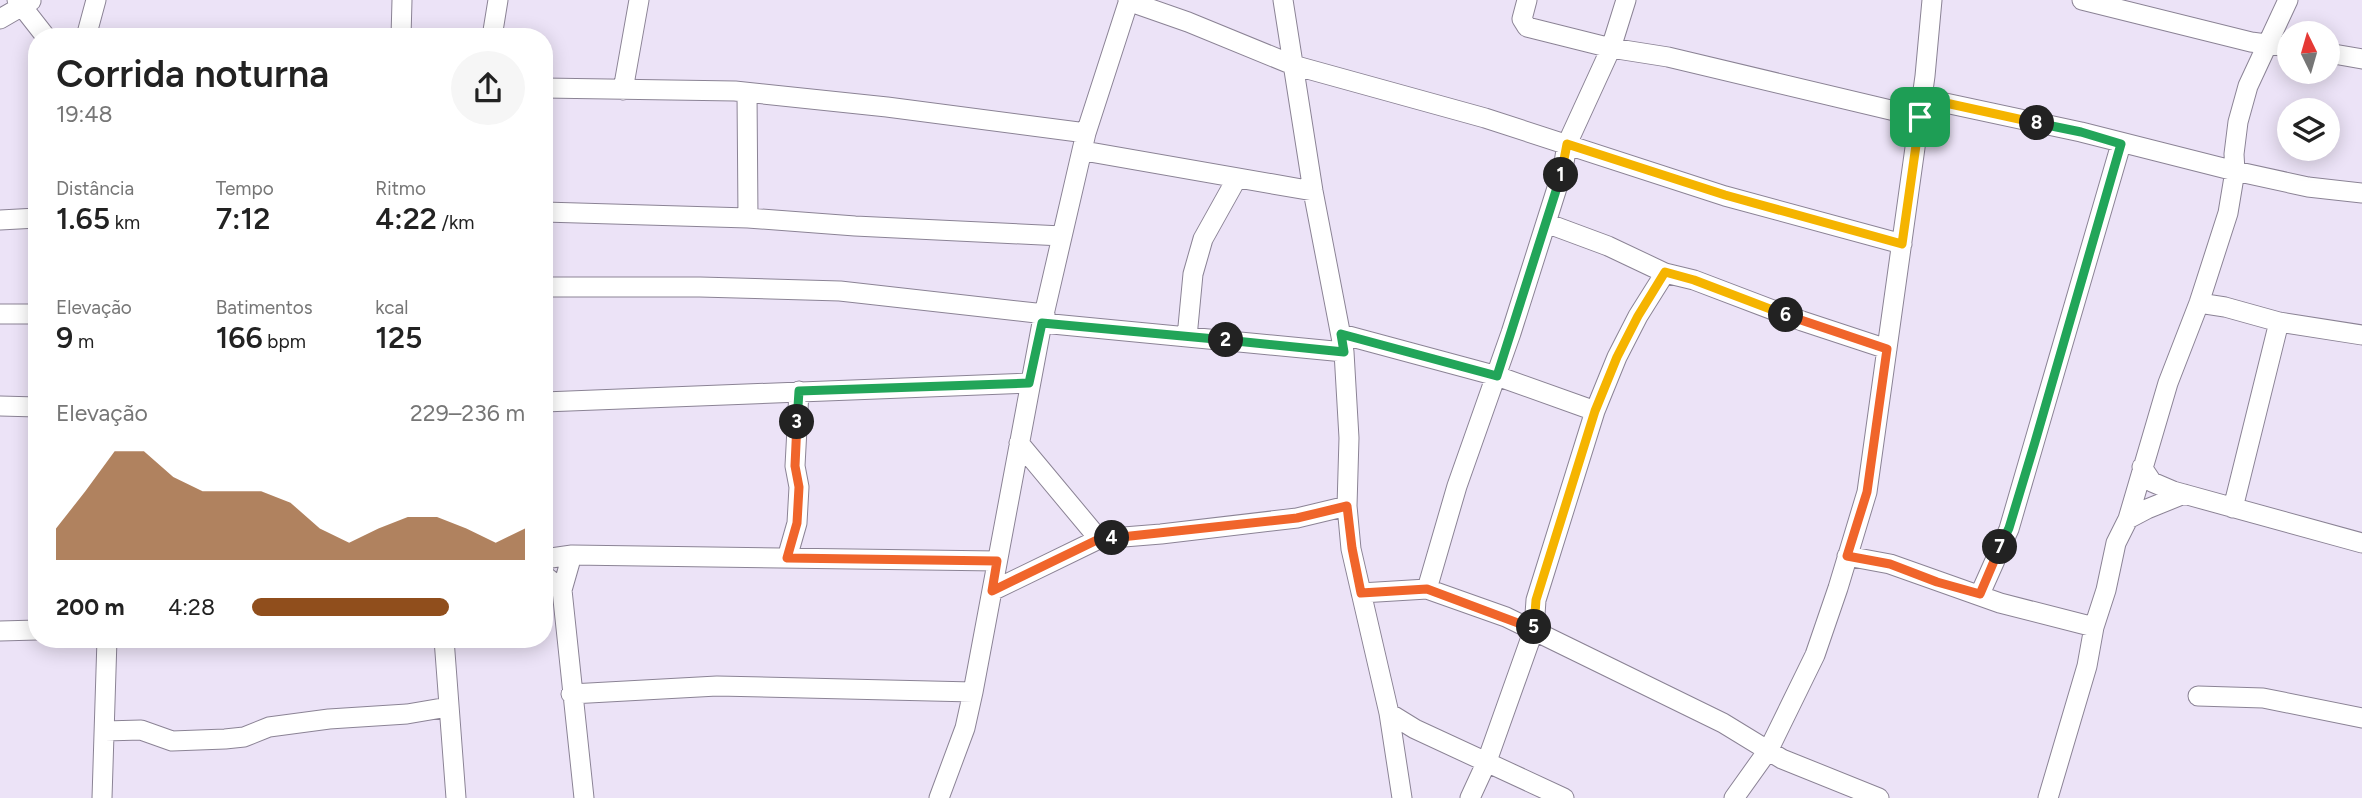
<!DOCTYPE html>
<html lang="pt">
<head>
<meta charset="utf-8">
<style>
  :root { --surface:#fff; --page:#f6f6f6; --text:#222; --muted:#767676; --accent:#904e1c }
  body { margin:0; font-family:Figtree,sans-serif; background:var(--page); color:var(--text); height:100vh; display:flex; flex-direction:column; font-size:26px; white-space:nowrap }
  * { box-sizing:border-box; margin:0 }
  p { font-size:23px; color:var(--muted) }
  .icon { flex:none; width:38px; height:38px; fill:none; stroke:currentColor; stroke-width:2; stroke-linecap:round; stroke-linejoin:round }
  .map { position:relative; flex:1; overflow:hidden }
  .sheet { position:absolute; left:28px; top:28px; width:525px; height:620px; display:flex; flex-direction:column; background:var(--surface); border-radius:28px; box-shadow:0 4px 18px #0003 }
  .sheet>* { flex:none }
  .needle { width:46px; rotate:355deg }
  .fabs { position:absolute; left:2277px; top:21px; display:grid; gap:14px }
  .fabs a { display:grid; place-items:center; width:63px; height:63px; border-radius:50%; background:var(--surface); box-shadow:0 4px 18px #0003; font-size:35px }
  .pin { position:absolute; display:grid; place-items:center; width:60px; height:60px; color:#fff; margin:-30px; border-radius:14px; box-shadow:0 4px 10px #0006 }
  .km { position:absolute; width:35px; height:35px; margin:-18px; border-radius:50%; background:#222; color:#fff; font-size:19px; line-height:35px; text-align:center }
  .round { display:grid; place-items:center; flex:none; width:74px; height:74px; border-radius:37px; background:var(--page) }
  .summary { display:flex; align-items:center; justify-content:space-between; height:119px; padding:0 28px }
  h1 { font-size:38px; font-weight:600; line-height:52px }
  .metrics { display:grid; grid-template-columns:repeat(3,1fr); gap:10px; height:119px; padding:7px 28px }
  .metrics div { display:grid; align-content:center }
  .metrics b { font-size:30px; font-weight:600 }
  .metrics small { font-size:19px; font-weight:400 }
  .metrics p { font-size:19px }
  .chart { height:196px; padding:14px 28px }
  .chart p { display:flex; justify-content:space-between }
  .chart svg { width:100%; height:126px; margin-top:7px; fill:var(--accent); opacity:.7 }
  ul { padding:0 28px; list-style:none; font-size:23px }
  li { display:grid; grid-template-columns:112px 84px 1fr; align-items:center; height:52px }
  li i { height:18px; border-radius:9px; background:var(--accent) }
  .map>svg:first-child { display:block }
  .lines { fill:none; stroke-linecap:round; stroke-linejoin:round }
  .minor-casing { stroke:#8b8395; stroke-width:21 }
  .minor { stroke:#fff; stroke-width:19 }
  .split-1-casing { stroke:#fff; stroke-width:14 }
  .split-2-casing { stroke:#fff; stroke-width:14 }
  .split-3-casing { stroke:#fff; stroke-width:14 }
  .split-4-casing { stroke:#fff; stroke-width:14 }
  .split-5-casing { stroke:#fff; stroke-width:14 }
  .split-6-casing { stroke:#fff; stroke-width:14 }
  .split-7-casing { stroke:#fff; stroke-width:14 }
  .split-8-casing { stroke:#fff; stroke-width:14 }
  .split-9-casing { stroke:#fff; stroke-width:14 }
  .split-1 { stroke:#f5b400; stroke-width:9 }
  .split-2 { stroke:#22a559; stroke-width:9 }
  .split-3 { stroke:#22a559; stroke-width:9 }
  .split-4 { stroke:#f0652b; stroke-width:9 }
  .split-5 { stroke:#f0652b; stroke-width:9 }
  .split-6 { stroke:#f5b400; stroke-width:9 }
  .split-7 { stroke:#f0652b; stroke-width:9 }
  .split-8 { stroke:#22a559; stroke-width:9 }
  .split-9 { stroke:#f5b400; stroke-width:9 }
</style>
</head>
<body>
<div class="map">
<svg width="2362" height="798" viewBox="0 0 2362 798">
  <rect width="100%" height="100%" fill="#ece3f7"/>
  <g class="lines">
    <!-- minor casing -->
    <g class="minor-casing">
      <path id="minor" d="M 17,0 L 46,37
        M 1283,0 L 1313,191 L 1344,352 L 1349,438 L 1347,506 L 1351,549 L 1389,713 L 1402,798
        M 1527,0 L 1522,19 L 1527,27 L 1611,48 L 1668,57 L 1920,117
        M 2082,0 L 2251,42 L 2289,47
        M 1128,1 L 1188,22 L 1293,65 L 1485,118 L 1725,196 L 1902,244
        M 0,19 L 31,1
        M 86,37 L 96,0
        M 401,37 L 402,0
        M 492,37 L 498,0
        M 2328,53 L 2362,59
        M 544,88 L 735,91 L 887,107 L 1086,133
        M 623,90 L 639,0
        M 747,93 L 748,218
        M 1922,98 L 2081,132 L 2235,171 L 2308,187 L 2362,193
        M 1084,151 L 1313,191
        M 544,212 L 748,218 L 855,226 L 1062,236
        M 0,220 L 37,218
        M 1546,223 L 1608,246 L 1665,273 L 1694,280 L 1802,321 L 1887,349
        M 544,287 L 700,287 L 840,291 L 1045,314
        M 2199,303 L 2225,307 L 2279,322 L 2362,335
        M 0,314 L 37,314
        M 1042,323 L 1344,352
        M 1341,334 L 1497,376 L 1595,411
        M 1187,337 L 1193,274 L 1203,239 L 1237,178
        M 544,402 L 1029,383
        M 0,406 L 37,407
        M 1019,443 L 1099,539
        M 2142,467 L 2152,482 L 2173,491 L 2362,543
        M 2233,508 L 2279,322
        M 2128,519 L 2147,509 L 2184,494
        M 572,555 L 562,590 L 584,798
        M 1847,556 L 1890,564 L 2000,603 L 2094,627
        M 787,558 L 797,523 L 799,487 L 795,466 L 799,391
        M 544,559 L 572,555 L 997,561
        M 544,575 L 562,590
        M 1427,589 L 1457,486 L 1511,333 L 1563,169 L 1567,144 L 1611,48 L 1626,0
        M 992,591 L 1099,539 L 1161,534 L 1297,518 L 1347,506
        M 1361,593 L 1427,589 L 1506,617 L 1723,723 L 1782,759 L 1879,798
        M 1980,594 L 2009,529 L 2121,144
        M 0,631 L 37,630
        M 444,639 L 456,798
        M 571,694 L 717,686 L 973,692
        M 2198,696 L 2263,698 L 2362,718
        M 1389,713 L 1415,729 L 1564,798
        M 105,731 L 141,730 L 172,741 L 225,739 L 244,737 L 269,727 L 329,719 L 407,714 L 448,707
        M 102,798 L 107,639
        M 939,798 L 965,728 L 973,692 L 1042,323 L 1086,133 L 1129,0
        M 1470,798 L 1487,761 L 1534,629 L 1536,600 L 1595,411 L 1617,357 L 1638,316 L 1665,273
        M 1734,798 L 1769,749 L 1815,655 L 1838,588 L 1867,492 L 1925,76 L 1932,0
        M 2048,798 L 2087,666 L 2094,627 L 2106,590 L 2116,543 L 2128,519 L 2168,383 L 2199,303 L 2228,213 L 2235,171 L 2234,154 L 2238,122 L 2248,86 L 2288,0"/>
    </g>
    <!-- minor -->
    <use href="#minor" class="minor"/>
  </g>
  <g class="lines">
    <!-- split-1 casing -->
    <g class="split-1-casing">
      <path id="split-1" d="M 1561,175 L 1567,144 L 1725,195 L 1902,244 L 1920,117"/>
    </g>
    <!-- split-2 casing -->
    <g class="split-2-casing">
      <path id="split-2" d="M 1226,340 L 1344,352 L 1341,334 L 1497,376 L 1561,175"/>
    </g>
    <!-- split-3 casing -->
    <g class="split-3-casing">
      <path id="split-3" d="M 797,422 L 799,391 L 1029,383 L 1042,323 L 1226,340"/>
    </g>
    <!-- split-4 casing -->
    <g class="split-4-casing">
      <path id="split-4" d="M 797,422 L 795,466 L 799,487 L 797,523 L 787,558 L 997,561 L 992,591 L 1099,539 L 1112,538"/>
    </g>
    <!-- split-5 casing -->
    <g class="split-5-casing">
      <path id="split-5" d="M 1112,538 L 1297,518 L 1347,506 L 1352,548 L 1361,593 L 1427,589 L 1534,629 L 1534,627"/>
    </g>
    <!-- split-6 casing -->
    <g class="split-6-casing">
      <path id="split-6" d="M 1534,627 L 1536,600 L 1595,411 L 1617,357 L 1638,316 L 1665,272 L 1694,280 L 1786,315"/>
    </g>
    <!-- split-7 casing -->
    <g class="split-7-casing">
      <path id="split-7" d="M 1786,315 L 1887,349 L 1867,492 L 1847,556 L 1890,564 L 1937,582 L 1980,594 L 2000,547"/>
    </g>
    <!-- split-8 casing -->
    <g class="split-8-casing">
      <path id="split-8" d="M 2000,547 L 2009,528 L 2035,442 L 2121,144 L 2081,132 L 2037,123"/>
    </g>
    <!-- split-9 casing -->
    <g class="split-9-casing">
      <path id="split-9" d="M 1920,117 L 1923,98 L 2037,123"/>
    </g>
    <!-- split-1 -->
    <use href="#split-1" class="split-1"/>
    <!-- split-2 -->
    <use href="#split-2" class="split-2"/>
    <!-- split-3 -->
    <use href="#split-3" class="split-3"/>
    <!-- split-4 -->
    <use href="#split-4" class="split-4"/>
    <!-- split-5 -->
    <use href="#split-5" class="split-5"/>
    <!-- split-6 -->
    <use href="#split-6" class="split-6"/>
    <!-- split-7 -->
    <use href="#split-7" class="split-7"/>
    <!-- split-8 -->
    <use href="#split-8" class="split-8"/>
    <!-- split-9 -->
    <use href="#split-9" class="split-9"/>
  </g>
</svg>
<div class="fabs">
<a><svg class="needle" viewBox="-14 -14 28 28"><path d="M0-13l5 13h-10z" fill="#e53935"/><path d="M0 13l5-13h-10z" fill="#767676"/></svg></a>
<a><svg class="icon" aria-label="layers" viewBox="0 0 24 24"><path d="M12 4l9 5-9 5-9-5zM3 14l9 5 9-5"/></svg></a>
</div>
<div class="pin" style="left:1920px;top:117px;background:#1e9e55"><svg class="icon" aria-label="arrive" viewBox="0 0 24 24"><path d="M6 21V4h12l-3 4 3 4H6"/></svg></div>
<b class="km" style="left:1561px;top:175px">1</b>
<b class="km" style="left:1226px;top:340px">2</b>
<b class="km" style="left:797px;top:422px">3</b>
<b class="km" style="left:1112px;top:538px">4</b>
<b class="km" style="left:1534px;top:627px">5</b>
<b class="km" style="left:1786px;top:315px">6</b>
<b class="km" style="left:2000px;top:547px">7</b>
<b class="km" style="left:2037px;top:123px">8</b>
<section class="sheet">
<div class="summary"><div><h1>Corrida noturna</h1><p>19:48</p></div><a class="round"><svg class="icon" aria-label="share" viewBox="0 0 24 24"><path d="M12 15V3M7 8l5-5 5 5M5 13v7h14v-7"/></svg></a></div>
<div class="metrics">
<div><p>Distância</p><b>1.65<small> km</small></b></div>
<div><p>Tempo</p><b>7:12</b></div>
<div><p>Ritmo</p><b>4:22<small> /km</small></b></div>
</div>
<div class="metrics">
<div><p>Elevação</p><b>9<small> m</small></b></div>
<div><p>Batimentos</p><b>166<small> bpm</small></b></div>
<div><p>kcal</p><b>125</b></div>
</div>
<div class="chart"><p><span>Elevação</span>229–236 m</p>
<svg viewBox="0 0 160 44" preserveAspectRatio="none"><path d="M0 44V33L10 20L20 6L30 6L40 15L50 20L60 20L70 20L80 24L90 33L100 38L110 33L120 29L130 29L140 33L150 38L160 33V44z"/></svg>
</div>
<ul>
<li><b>200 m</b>4:28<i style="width:72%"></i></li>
</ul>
</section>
</div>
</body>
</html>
